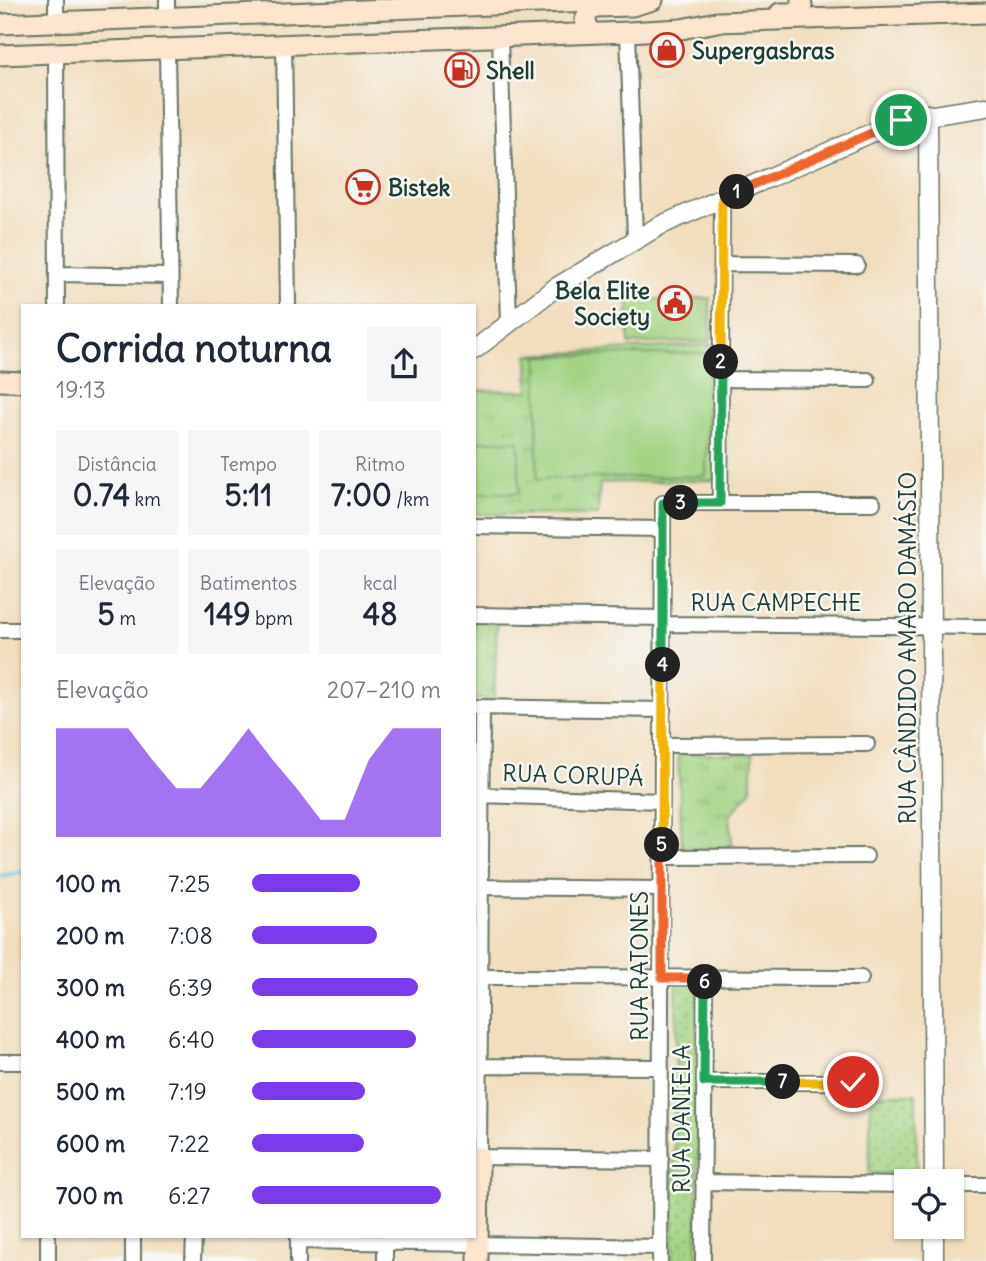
<!DOCTYPE html>
<html lang="pt">
<head>
<meta charset="utf-8">
<style>
  :root { --surface:#fff; --page:#f6f6f7; --text:#1f2937; --muted:#747a83; --accent:#7c3aed }
  body { margin:0; font-family:Delius,sans-serif; background:var(--page); color:var(--text); height:100vh; display:flex; flex-direction:column; font-size:26px; white-space:nowrap }
  * { box-sizing:border-box; margin:0 }
  p { font-size:23px; color:var(--muted) }
  .icon { flex:none; width:38px; height:38px; fill:none; stroke:currentColor; stroke-width:2; stroke-linecap:round; stroke-linejoin:round }
  .map { position:relative; flex:1; overflow:hidden }
  .side { position:absolute; left:21px; top:304px; width:455px; height:934px; display:flex; flex-direction:column; background:var(--surface); border-radius:0px; box-shadow:0 2px 5px #0004 }
  .side>* { flex:none }
  .tools { position:absolute; left:894px; top:1169px; display:grid; gap:14px }
  .tools a { display:grid; place-items:center; width:70px; height:70px; border-radius:0px; background:var(--surface); box-shadow:0 2px 5px #0004; font-size:35px }
  .pin { position:absolute; display:grid; place-items:center; width:60px; height:60px; color:#fff; margin:-30px; border:4px solid #fff; border-radius:50%; box-shadow:0 2px 7px #0007 }
  .km { position:absolute; width:35px; height:35px; margin:-18px; border-radius:50%; background:#222; color:#fff; font-size:19px; line-height:35px; text-align:center }
  .round { display:grid; place-items:center; flex:none; width:74px; height:74px; border-radius:0px; background:var(--page) }
  .overview { display:flex; align-items:center; justify-content:space-between; height:119px; padding:0 35px }
  h1 { font-size:38px; font-weight:800; line-height:52px }
  .metrics { display:grid; grid-template-columns:repeat(3,1fr); gap:10px; height:119px; padding:7px 35px }
  .metrics div { display:grid; align-content:center; border-radius:0px; background:var(--page); text-align:center }
  .metrics b { font-size:30px; font-weight:800 }
  .metrics small { font-size:19px; font-weight:400 }
  .metrics p { font-size:19px }
  .chart { height:196px; padding:14px 35px }
  .chart p { display:flex; justify-content:space-between }
  .chart svg { width:100%; height:126px; margin-top:7px; fill:var(--accent); opacity:.7 }
  ul { padding:0 35px; list-style:none; font-size:23px }
  li { display:grid; grid-template-columns:112px 84px 1fr; align-items:center; height:52px }
  li i { height:18px; border-radius:9px; background:var(--accent) }
  .map>svg:first-child { display:block }
  .grass { fill:url(#grass-dots); stroke:#61885b; stroke-width:2 }
  .park { fill:url(#park-tufts); stroke:#61885b; stroke-width:2 }
  .garden { fill:#a3d382; stroke:#61885b; stroke-width:2 }
  .lines { fill:none; stroke-linecap:round; stroke-linejoin:round }
  .stream { stroke:#5cc7d5; stroke-width:3.5 }
  .minor-casing { stroke:#687565; stroke-width:18 }
  .tertiary-casing { stroke:#687565; stroke-width:21 }
  .secondary-casing { stroke:#687565; stroke-width:23 }
  .minor { stroke:#fff; stroke-width:14 }
  .tertiary { stroke:#fff; stroke-width:18 }
  .secondary { stroke:#fce5cf; stroke-width:19 }
  .split-1-casing { stroke:#fff; stroke-width:14 }
  .split-2-casing { stroke:#fff; stroke-width:14 }
  .split-3-casing { stroke:#fff; stroke-width:14 }
  .split-4-casing { stroke:#fff; stroke-width:14 }
  .split-5-casing { stroke:#fff; stroke-width:14 }
  .split-6-casing { stroke:#fff; stroke-width:14 }
  .split-7-casing { stroke:#fff; stroke-width:14 }
  .split-8-casing { stroke:#fff; stroke-width:14 }
  .split-1 { stroke:#f0652b; stroke-width:9 }
  .split-2 { stroke:#f5b400; stroke-width:9 }
  .split-3 { stroke:#22a559; stroke-width:9 }
  .split-4 { stroke:#22a559; stroke-width:9 }
  .split-5 { stroke:#f5b400; stroke-width:9 }
  .split-6 { stroke:#f0652b; stroke-width:9 }
  .split-7 { stroke:#22a559; stroke-width:9 }
  .split-8 { stroke:#f5b400; stroke-width:9 }
  .labels { text-anchor:middle; dominant-baseline:central; stroke-width:5; stroke-linejoin:round; paint-order:stroke }
  .poi-label { font-size:23px; font-weight:bold; fill:#1f3d34; stroke:#f6f6f2; text-anchor:start }
  .street-label { font-size:23px; fill:#1f3d34; stroke:#f6f6f2 }
</style>
</head>
<body>
<div class="map">
<svg width="986" height="1261" viewBox="0 0 986 1261">
  <defs>
    <pattern id="grass-dots" width="8" height="8" patternUnits="userSpaceOnUse" patternTransform="scale(1.75)"><rect width="8" height="8" fill="#a3d382"/><path d="M2 2h.1M6 6h.1" fill="none" stroke="#84ac6b" stroke-width="1.8" stroke-linecap="round"/></pattern>
    <pattern id="park-tufts" width="24" height="20" patternUnits="userSpaceOnUse" patternTransform="scale(1.75)"><rect width="24" height="20" fill="#a3d382"/><path d="M3 7l-1-3M5 7V3M7 7l1-3M15 17l-1-3M17 17v-4M19 17l1-3" fill="none" stroke="#84ac6b"/></pattern>
  </defs>
  <rect width="100%" height="100%" fill="#f6f6f2"/>
  <filter id="ink" filterUnits="userSpaceOnUse"><feTurbulence type="fractalNoise" baseFrequency=".0143" numOctaves="2"/><feDisplacementMap in="SourceGraphic" scale="14" xChannelSelector="R" yChannelSelector="G"/><feConvolveMatrix kernelMatrix="1 2 1 2 8 2 1 2 1" color-interpolation-filters="sRGB"/></filter>
  <filter id="wash" filterUnits="userSpaceOnUse"><feTurbulence type="fractalNoise" baseFrequency=".00686" numOctaves="4" result="noise"/><feDisplacementMap in="SourceGraphic" scale="28" xChannelSelector="R" yChannelSelector="G"/><feGaussianBlur stdDeviation="1.57" result="paint"/><feColorMatrix in="noise" values="0 0 0 0 0 0 0 0 0 0 0 0 0 0 0 0 0 1.4 0 .05"/><feComposite in="paint" operator="in"/></filter>
  <g filter="url(#wash)">
    <rect width="100%" height="100%" fill="#f1debf"/>
    <!-- grass -->
    <path class="grass" d="M 698,982 L 697,1261 L 672,1261 L 677,983 Z
      M 871,1094 L 916,1094 L 917,1174 L 869,1173 Z"/>
    <!-- park -->
    <path class="park" d="M 719,344 L 715,480 L 600,483 L 598,515 L 474,514 L 474,390 L 529,391 L 528,355 Z
      M 474,620 L 497,621 L 494,700 L 474,699 Z
      M 678,754 L 753,754 L 751,791 L 730,815 L 732,847 L 682,850 Z"/>
    <!-- garden -->
    <path class="garden" d="M 710,298 L 711,341 L 629,344 L 628,300 Z
      M 709,353 L 706,476 L 537,479 L 538,356 Z
      M 474,441 L 519,441 L 519,493 L 474,493 Z"/>
    <g class="lines">
      <!-- stream -->
      <path class="stream" d="M 0,876 L 23,872"/>
    </g>
  </g>
  <g filter="url(#ink)">
    <g class="lines">
      <!-- minor casing -->
      <g class="minor-casing">
        <path id="minor" d="M 56,0 L 56,22
          M 167,0 L 167,19
          M 628,32 L 635,238
          M 500,37 L 509,321
          M 284,44 L 288,306
          M 167,49 L 171,306
          M 56,53 L 57,306
          M 722,264 L 857,265
          M 57,274 L 170,276
          M 721,379 L 868,380
          M 720,503 L 722,198
          M 474,526 L 663,529
          M 474,615 L 663,618
          M 663,624 L 986,627
          M 0,630 L 23,630
          M 475,707 L 663,710
          M 482,707 L 479,1157 L 661,1159
          M 662,745 L 867,744
          M 481,795 L 662,801
          M 662,857 L 866,856
          M 474,887 L 662,889
          M 474,977 L 861,978
          M 0,1062 L 23,1062
          M 480,1066 L 656,1067 L 661,1070
          M 704,1082 L 853,1082
          M 703,1182 L 906,1185
          M 952,1185 L 986,1185
          M 298,1241 L 660,1247
          M 48,1261 L 48,1237
          M 133,1261 L 133,1237
          M 193,1261 L 194,1237
          M 298,1261 L 298,1237
          M 385,1261 L 385,1243
          M 660,1261 L 663,503 L 873,503
          M 703,1261 L 705,978"/>
      </g>
      <!-- tertiary casing -->
      <g class="tertiary-casing">
        <path id="tertiary" d="M 928,114 L 934,1181
          M 474,350 L 555,288 L 659,226 L 901,120 L 986,107
          M 934,1227 L 934,1261"/>
      </g>
      <!-- secondary casing -->
      <g class="secondary-casing">
        <path id="secondary" d="M 780,13 L 794,13 L 802,6 L 801,0
          M 0,24 L 619,0
          M 591,33 L 585,20 L 588,13 L 595,7 L 632,6 L 653,0
          M 0,55 L 628,32 L 681,29 L 717,22 L 986,13
          M 0,381 L 23,382
          M 474,1157 L 479,1157 L 478,1261"/>
      </g>
      <!-- minor -->
      <use href="#minor" class="minor"/>
      <!-- tertiary -->
      <use href="#tertiary" class="tertiary"/>
      <!-- secondary -->
      <use href="#secondary" class="secondary"/>
    </g>
  </g>
  <g class="lines" filter="url(#ink)">
    <!-- split-1 casing -->
    <g class="split-1-casing">
      <path id="split-1" d="M 737,192 L 901,120"/>
    </g>
    <!-- split-2 casing -->
    <g class="split-2-casing">
      <path id="split-2" d="M 721,362 L 722,198 L 737,192"/>
    </g>
    <!-- split-3 casing -->
    <g class="split-3-casing">
      <path id="split-3" d="M 681,503 L 720,503 L 721,362"/>
    </g>
    <!-- split-4 casing -->
    <g class="split-4-casing">
      <path id="split-4" d="M 663,665 L 663,503 L 681,503"/>
    </g>
    <!-- split-5 casing -->
    <g class="split-5-casing">
      <path id="split-5" d="M 662,845 L 663,665"/>
    </g>
    <!-- split-6 casing -->
    <g class="split-6-casing">
      <path id="split-6" d="M 662,845 L 662,978 L 705,978 L 705,982"/>
    </g>
    <!-- split-7 casing -->
    <g class="split-7-casing">
      <path id="split-7" d="M 705,982 L 704,1082 L 783,1082"/>
    </g>
    <!-- split-8 casing -->
    <g class="split-8-casing">
      <path id="split-8" d="M 783,1082 L 853,1082"/>
    </g>
    <!-- split-1 -->
    <use href="#split-1" class="split-1"/>
    <!-- split-2 -->
    <use href="#split-2" class="split-2"/>
    <!-- split-3 -->
    <use href="#split-3" class="split-3"/>
    <!-- split-4 -->
    <use href="#split-4" class="split-4"/>
    <!-- split-5 -->
    <use href="#split-5" class="split-5"/>
    <!-- split-6 -->
    <use href="#split-6" class="split-6"/>
    <!-- split-7 -->
    <use href="#split-7" class="split-7"/>
    <!-- split-8 -->
    <use href="#split-8" class="split-8"/>
  </g>
  <!-- icons -->
  <defs>
    <g id="shop-ring" transform="scale(1.75)"><circle r="9.5" fill="#f6f6f2" stroke="#c8321e" stroke-width="1.5"/><path d="M-5-2.5h2.3a2.7 3.5 0 0 1 5.4 0H5L5.5 6h-11ZM-1.5-2.5h3a1.5 2.3 0 0 0-3 0Z" fill="#c8321e"/></g>
    <g id="fuel-ring" transform="scale(1.75)"><circle r="9.5" fill="#f6f6f2" stroke="#c8321e" stroke-width="1.5"/><path d="M-5.5-6h7V0h2V4h1.3V-2.5L3-4.5l.8-.8L6-3V5H2.5V1h-1V6h-7ZM-4.2-4.7v3.2H.2V-4.7Z" fill="#c8321e"/></g>
    <g id="supermarket-ring" transform="scale(1.75)"><circle r="9.5" fill="#f6f6f2" stroke="#c8321e" stroke-width="1.5"/><path d="M-6-5.5h2.5l.6 2H6L4.5 2H-2.5L-4.4-4H-6ZM-1.5 3.2a1.3 1.3 0 1 0 .1 0ZM3 3.2a1.3 1.3 0 1 0 .1 0Z" fill="#c8321e"/></g>
    <g id="civic-ring" transform="scale(1.75)"><circle r="9.5" fill="#f6f6f2" stroke="#c8321e" stroke-width="1.5"/><path d="M-.6-6.5H3V-4.5H.6V-3L4-1V1h2V6H-6V1h2V-1L-.6-3ZM-1.2 2.5V6h2.4V2.5Z" fill="#c8321e"/></g>
  </defs>
  <g fill-rule="evenodd">
    <use href="#shop-ring" x="667" y="50"/>
    <use href="#fuel-ring" x="462" y="70"/>
    <use href="#supermarket-ring" x="363" y="187"/>
    <use href="#civic-ring" x="675" y="303"/>
  </g>
  <g class="labels">
    <!-- poi labels -->
    <g class="poi-label">
      <text x="692" y="50">Supergasbras</text>
      <text x="486" y="70">Shell</text>
      <text x="388" y="187">Bistek</text>
      <text x="650" y="290" text-anchor="end">Bela Elite<tspan x="650" dy="26">Society</tspan></text>
    </g>
    <!-- street labels -->
    <g class="street-label">
      <text x="776" y="602">RUA CAMPECHE</text>
      <text transform="translate(907 648) rotate(-90)">RUA CÂNDIDO AMARO DAMÁSIO</text>
      <text transform="translate(573 775) rotate(2)">RUA CORUPÁ</text>
      <text transform="translate(639 966) rotate(-90)">RUA RATONES</text>
      <text transform="translate(681 1119) rotate(-90)">RUA DANIELA</text>
    </g>
  </g>
</svg>
<div class="tools">
<a><svg class="icon" aria-label="locate" viewBox="0 0 24 24"><circle cx="12" cy="12" r="6"/><path d="M12 2v4M12 18v4M2 12h4M18 12h4"/></svg></a>
</div>
<div class="pin" style="left:901px;top:120px;background:#1e9e55"><svg class="icon" aria-label="arrive" viewBox="0 0 24 24"><path d="M6 21V4h12l-3 4 3 4H6"/></svg></div>
<div class="pin" style="left:853px;top:1082px;background:#d93025"><svg class="icon" aria-label="check" viewBox="0 0 24 24"><path d="M5 12l5 5 9-10"/></svg></div>
<b class="km" style="left:737px;top:192px">1</b>
<b class="km" style="left:721px;top:362px">2</b>
<b class="km" style="left:681px;top:503px">3</b>
<b class="km" style="left:663px;top:665px">4</b>
<b class="km" style="left:662px;top:845px">5</b>
<b class="km" style="left:705px;top:982px">6</b>
<b class="km" style="left:783px;top:1082px">7</b>
<section class="side">
<div class="overview"><div><h1>Corrida noturna</h1><p>19:13</p></div><a class="round"><svg class="icon" aria-label="share" viewBox="0 0 24 24"><path d="M12 15V3M7 8l5-5 5 5M5 13v7h14v-7"/></svg></a></div>
<div class="metrics">
<div><p>Distância</p><b>0.74<small> km</small></b></div>
<div><p>Tempo</p><b>5:11</b></div>
<div><p>Ritmo</p><b>7:00<small> /km</small></b></div>
</div>
<div class="metrics">
<div><p>Elevação</p><b>5<small> m</small></b></div>
<div><p>Batimentos</p><b>149<small> bpm</small></b></div>
<div><p>kcal</p><b>48</b></div>
</div>
<div class="chart"><p><span>Elevação</span>207–210 m</p>
<svg viewBox="0 0 160 44" preserveAspectRatio="none"><path d="M0 44V6L10 6L20 6L30 6L40 17L50 27L60 27L70 17L80 6L90 17L100 27L110 38L120 38L130 17L140 6L150 6L160 6V44z"/></svg>
</div>
<ul>
<li><b>100 m</b>7:25<i style="width:57%"></i></li>
<li><b>200 m</b>7:08<i style="width:66%"></i></li>
<li><b>300 m</b>6:39<i style="width:88%"></i></li>
<li><b>400 m</b>6:40<i style="width:87%"></i></li>
<li><b>500 m</b>7:19<i style="width:60%"></i></li>
<li><b>600 m</b>7:22<i style="width:59%"></i></li>
<li><b>700 m</b>6:27<i style="width:100%"></i></li>
</ul>
</section>
</div>
</body>
</html>
